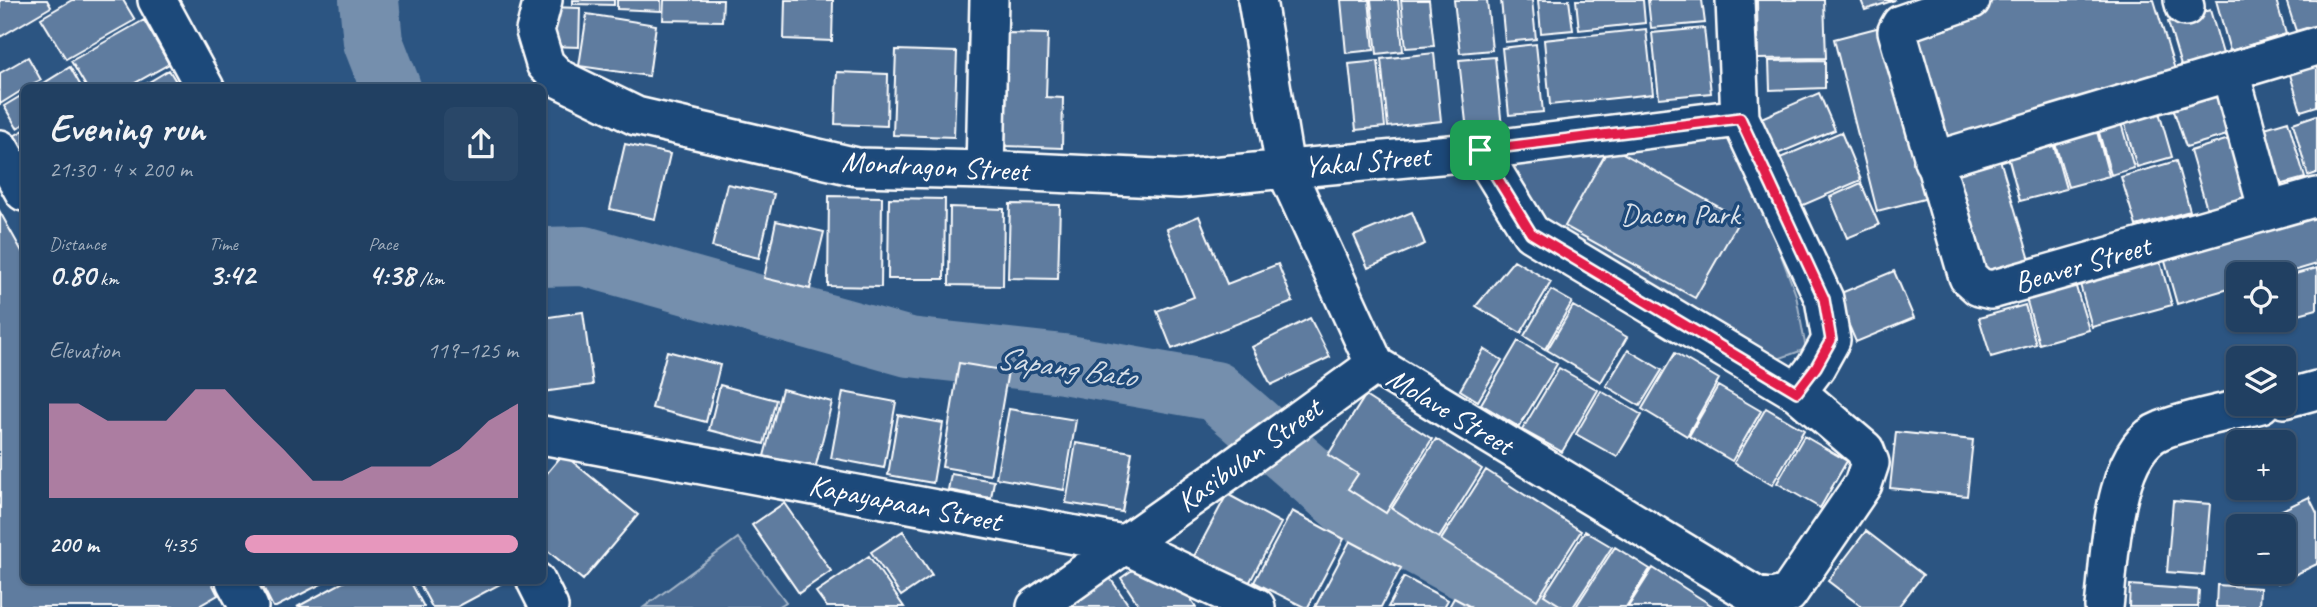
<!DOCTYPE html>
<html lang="en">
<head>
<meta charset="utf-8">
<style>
  :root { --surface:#214062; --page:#294768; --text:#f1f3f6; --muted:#a2afbe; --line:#3e5977; --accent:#e797bd }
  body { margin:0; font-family:Caveat,sans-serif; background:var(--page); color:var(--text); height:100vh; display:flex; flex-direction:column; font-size:26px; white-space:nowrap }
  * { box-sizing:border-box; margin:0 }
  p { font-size:23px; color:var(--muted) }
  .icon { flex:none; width:38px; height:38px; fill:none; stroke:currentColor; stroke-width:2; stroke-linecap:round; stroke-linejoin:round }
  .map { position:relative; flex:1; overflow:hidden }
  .side { position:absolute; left:21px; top:84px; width:525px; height:500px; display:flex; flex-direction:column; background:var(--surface); border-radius:10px; box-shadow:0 2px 5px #0004,0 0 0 2px var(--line) }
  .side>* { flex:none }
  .controls { position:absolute; left:2226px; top:262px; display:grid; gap:14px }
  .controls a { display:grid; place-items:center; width:70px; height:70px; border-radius:10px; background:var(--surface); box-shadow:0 2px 5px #0004,0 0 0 2px var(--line); font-size:35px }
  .pin { position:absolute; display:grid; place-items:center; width:60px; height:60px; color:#fff; margin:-30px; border-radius:14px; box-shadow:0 4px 10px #0006 }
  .round { display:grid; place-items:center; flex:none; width:74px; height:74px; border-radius:10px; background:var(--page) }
  .summary { display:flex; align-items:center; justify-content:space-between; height:119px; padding:0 28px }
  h1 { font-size:38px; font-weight:700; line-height:52px }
  .figures { display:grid; grid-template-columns:repeat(3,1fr); gap:10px; height:119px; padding:7px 28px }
  .figures div { display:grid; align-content:center }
  .figures b { font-size:30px; font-weight:700 }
  .figures small { font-size:19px; font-weight:400 }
  .figures p { font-size:19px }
  .chart { height:196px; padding:14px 28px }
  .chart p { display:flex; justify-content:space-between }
  .chart svg { width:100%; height:126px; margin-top:7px; fill:var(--accent); opacity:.7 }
  ul { padding:0 28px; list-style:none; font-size:23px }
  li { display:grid; grid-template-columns:112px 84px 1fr; align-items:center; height:52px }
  li i { height:18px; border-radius:9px; background:var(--accent) }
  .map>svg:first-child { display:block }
  .green { fill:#486b92; stroke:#a4b5c8; stroke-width:2 }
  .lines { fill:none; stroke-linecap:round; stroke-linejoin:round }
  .river { stroke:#748fad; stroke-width:60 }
  .building { fill:#5e7c9f; stroke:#fff; stroke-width:2 }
  .minor-casing { stroke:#fff; stroke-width:42 }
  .minor { stroke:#1f4a7a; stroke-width:37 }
  .route-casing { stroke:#fff; stroke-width:14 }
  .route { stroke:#e11d48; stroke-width:9 }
  .labels { text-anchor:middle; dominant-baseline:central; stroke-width:7; stroke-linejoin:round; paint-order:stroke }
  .street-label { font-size:30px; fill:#fff; stroke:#1f4a7a }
  .park-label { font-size:30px; fill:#dae1e9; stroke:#1f4a7a }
  .water-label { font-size:32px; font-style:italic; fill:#d5dde6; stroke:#1f4a7a }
</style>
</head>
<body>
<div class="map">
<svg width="2317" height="607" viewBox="0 0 2317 607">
  <rect width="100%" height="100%" fill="#2c5582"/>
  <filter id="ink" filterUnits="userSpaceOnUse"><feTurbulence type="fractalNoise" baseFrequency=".0143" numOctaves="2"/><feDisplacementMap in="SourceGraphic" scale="14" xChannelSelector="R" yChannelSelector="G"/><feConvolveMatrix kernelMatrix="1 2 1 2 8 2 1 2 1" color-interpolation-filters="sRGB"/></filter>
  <g filter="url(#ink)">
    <!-- green -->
    <path class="green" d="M 1732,124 L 1796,295 L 1806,349 L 1775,360 L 1549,231 L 1498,159 Z
      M 738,538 L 786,602 L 778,607 L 644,607 Z"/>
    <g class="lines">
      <!-- river -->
      <path class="river" d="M 369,0 L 373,42 L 391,88
        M 542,257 L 584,256 L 909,347 L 1063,364 L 1215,391 L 1348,507 L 1532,607"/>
    </g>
    <!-- building -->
    <path class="building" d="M 0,0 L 47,0 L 51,7 L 0,37 Z
      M 72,0 L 123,0 L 135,20 L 66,59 L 41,18 Z
      M 573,0 L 614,0 L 614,5 L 573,4 Z
      M 617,0 L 661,0 L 661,11 L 617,9 Z
      M 664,0 L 723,0 L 722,21 L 663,20 Z
      M 785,0 L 833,0 L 832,41 L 784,39 Z
      M 1341,0 L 1369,0 L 1374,50 L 1346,53 Z
      M 1371,0 L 1398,0 L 1403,51 L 1377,54 Z
      M 1401,0 L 1429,0 L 1434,46 L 1406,48 Z
      M 1454,0 L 1487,0 L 1492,50 L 1460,53 Z
      M 1501,0 L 1532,0 L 1536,39 L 1505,42 Z
      M 1538,0 L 1569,0 L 1573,30 L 1541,33 Z
      M 1576,0 L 1643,0 L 1645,23 L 1579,30 Z
      M 1648,0 L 1702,0 L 1705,23 L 1651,28 Z
      M 1757,0 L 1824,0 L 1826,58 L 1758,59 Z
      M 1861,0 L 1895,0 L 1865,10 Z
      M 1996,0 L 2154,0 L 2176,73 L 1936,143 L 1902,27 Z
      M 2216,0 L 2276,0 L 2286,34 L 2230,51 Z
      M 2286,0 L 2317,0 L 2317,25 L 2296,31 Z
      M 550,7 L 580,8 L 579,47 L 550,46 Z
      M 2210,10 L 2226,64 L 2184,76 L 2168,22 Z
      M 587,14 L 656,25 L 649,76 L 579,66 Z
      M 144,20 L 169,64 L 126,88 L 87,88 L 71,61 Z
      M 1884,26 L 1928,198 L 1877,211 L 1834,39 Z
      M 1704,28 L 1711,93 L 1659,98 L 1652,33 Z
      M 1646,29 L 1653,94 L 1550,105 L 1544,40 Z
      M 1008,33 L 1048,34 L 1046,97 L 1063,98 L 1062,148 L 1005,146 Z
      M 1536,44 L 1543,112 L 1509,115 L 1502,48 Z
      M 896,50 L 957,52 L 954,137 L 893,135 Z
      M 1434,53 L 1441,121 L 1388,127 L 1381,59 Z
      M 28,57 L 41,80 L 24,88 L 24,89 L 0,104 L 0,73 Z
      M 1495,57 L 1502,128 L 1467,131 L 1459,60 Z
      M 1825,60 L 1825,88 L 1770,90 L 1769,61 Z
      M 2317,60 L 2317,106 L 2301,111 L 2288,68 Z
      M 1378,61 L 1385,127 L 1356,130 L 1349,64 Z
      M 70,67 L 82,88 L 36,88 Z
      M 169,70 L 180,88 L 139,88 Z
      M 837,72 L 888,74 L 887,126 L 835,124 Z
      M 2232,91 L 2244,130 L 2186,147 L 2173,108 Z
      M 1819,93 L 1835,130 L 1775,155 L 1759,119 Z
      M 24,94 L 24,124 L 17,128 L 4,106 Z
      M 2159,112 L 2172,157 L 2137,167 L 2124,121 Z
      M 2317,115 L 2317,173 L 2308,176 L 2293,123 Z
      M 2288,121 L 2305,178 L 2275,186 L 2258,130 Z
      M 2121,123 L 2134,168 L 2111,175 L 2098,129 Z
      M 2096,128 L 2109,176 L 2068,187 L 2054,140 Z
      M 24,130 L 24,169 L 7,140 Z
      M 1841,132 L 1861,180 L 1801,206 L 1780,158 Z
      M 2229,139 L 2246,197 L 2207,209 L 2190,151 Z
      M 2053,143 L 2066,189 L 2020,201 L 2008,156 Z
      M 625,144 L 670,154 L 655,219 L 610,209 Z
      M 1610,146 L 1740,219 L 1695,298 L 1565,226 Z
      M 1999,156 L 2030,260 L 1981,275 L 1950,170 Z
      M 2176,161 L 2190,211 L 2136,226 L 2121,177 Z
      M 1861,183 L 1879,225 L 1847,238 L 1830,197 Z
      M 727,184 L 774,194 L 759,258 L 712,247 Z
      M 829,196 L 882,197 L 881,287 L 828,286 Z
      M 889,198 L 945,199 L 944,279 L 888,279 Z
      M 1010,204 L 1060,205 L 1058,279 L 1008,278 Z
      M 2317,204 L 2317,264 L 2280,275 L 2238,275 L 2238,286 L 2177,304 L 2161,247 Z
      M 950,207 L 1004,209 L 1003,286 L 949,285 Z
      M 0,212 L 24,255 L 24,581 L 211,581 L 218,595 L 197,607 L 0,607 Z
      M 1412,212 L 1425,244 L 1368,268 L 1354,236 Z
      M 1199,216 L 1227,284 L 1278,264 L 1293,302 L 1172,349 L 1157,311 L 1194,297 L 1167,229 Z
      M 776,221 L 824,232 L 810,289 L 764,278 Z
      M 2156,247 L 2172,305 L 2092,327 L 2076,270 Z
      M 1514,260 L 1551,282 L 1521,333 L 1476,306 Z
      M 2317,268 L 2317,309 L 2284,318 L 2284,277 Z
      M 1894,271 L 1914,318 L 1856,342 L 1836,295 Z
      M 2073,277 L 2089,330 L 2039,344 L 2024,291 Z
      M 1551,290 L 1572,302 L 1545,349 L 1524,336 Z
      M 2025,305 L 2036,344 L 1991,357 L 1979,318 Z
      M 1573,306 L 1627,337 L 1601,382 L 1547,350 Z
      M 583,312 L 593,385 L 542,392 L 542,318 Z
      M 1310,318 L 1330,357 L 1271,385 L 1252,347 Z
      M 1518,341 L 1557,364 L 1519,427 L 1481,404 Z
      M 1484,349 L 1502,360 L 1478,401 L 1460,390 Z
      M 1628,350 L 1662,370 L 1640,406 L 1606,386 Z
      M 667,351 L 720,365 L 706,422 L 652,408 Z
      M 1675,353 L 1719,379 L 1687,436 L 1642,409 Z
      M 959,363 L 1008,371 L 990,475 L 942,467 Z
      M 1559,368 L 1598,390 L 1562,452 L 1522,430 Z
      M 720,385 L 776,400 L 764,444 L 709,430 Z
      M 1718,386 L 1761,411 L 1732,461 L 1689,436 Z
      M 782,389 L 832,402 L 815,469 L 764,456 Z
      M 1601,391 L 1642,415 L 1617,457 L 1576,434 Z
      M 843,392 L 896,402 L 884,468 L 831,458 Z
      M 1365,396 L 1432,439 L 1386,513 L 1348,489 L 1358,474 L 1328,455 Z
      M 1766,408 L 1804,430 L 1772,485 L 1734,463 Z
      M 1009,409 L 1076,420 L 1064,490 L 996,478 Z
      M 898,415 L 943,423 L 933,483 L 888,475 Z
      M 1896,432 L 1973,440 L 1967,496 L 1890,488 Z
      M 1804,436 L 1847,461 L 1820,508 L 1777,483 Z
      M 1436,439 L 1482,469 L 1439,538 L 1392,508 Z
      M 1076,443 L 1132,452 L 1122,512 L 1066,503 Z
      M 563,454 L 638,515 L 583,580 L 542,546 L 542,479 Z
      M 1486,470 L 1581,531 L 1537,600 L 1441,540 Z
      M 951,474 L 994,481 L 991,498 L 948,490 Z
      M 1227,494 L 1281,523 L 1246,589 L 1192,560 Z
      M 2309,497 L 2317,513 L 2317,564 L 2278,583 L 2273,572 L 2284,572 L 2284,527 L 2249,526 Z
      M 2173,501 L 2210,504 L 2204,575 L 2167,572 Z
      M 784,503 L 831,571 L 799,593 L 752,525 Z
      M 1292,511 L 1344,539 L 1308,607 L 1304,607 L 1254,582 Z
      M 903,531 L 932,575 L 901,596 L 871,552 Z
      M 1585,531 L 1612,547 L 1573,607 L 1563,607 L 1544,595 Z
      M 1866,531 L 1923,575 L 1898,607 L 1862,607 L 1828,581 Z
      M 1350,541 L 1401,568 L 1381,607 L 1315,607 Z
      M 1615,547 L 1650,569 L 1626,607 L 1579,607 L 1577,605 Z
      M 869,556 L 904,607 L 827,607 L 816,592 Z
      M 1135,568 L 1178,579 L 1196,607 L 1140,607 L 1121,578 Z
      M 1653,568 L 1714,607 L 1628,607 Z
      M 1404,577 L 1448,600 L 1444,607 L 1388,607 Z
      M 1110,578 L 1130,607 L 1070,607 L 1069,606 Z
      M 260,581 L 327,581 L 276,607 L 273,607 Z
      M 345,581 L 410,581 L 424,607 L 297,607 Z
      M 418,581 L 504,581 L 504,582 L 457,607 L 432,607 Z
      M 2130,585 L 2199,590 L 2198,607 L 2129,607 Z
      M 2217,585 L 2260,588 L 2259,607 L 2216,607 Z
      M 1454,598 L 1471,607 L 1449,607 Z"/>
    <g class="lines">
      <!-- minor casing -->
      <g class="minor-casing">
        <path id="minor" d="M 157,0 L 205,88
          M 543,0 L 535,31 L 545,64 L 560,79 L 636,116 L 857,167 L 985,170 L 1179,179 L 1461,153 L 1740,118
          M 1257,0 L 1285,168 L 1375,365 L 1756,596 L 1772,598 L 1788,594 L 1863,484 L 1870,463 L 1865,450 L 1797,392 L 1531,233 L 1480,150
          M 1735,0 L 1740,118 L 1824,299 L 1831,340 L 1816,367 L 1797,392
          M 1971,0 L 1901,24 L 1897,31 L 1968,277 L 1979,287 L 1991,290 L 2317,197
          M 2183,0 L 2185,7
          M 2230,72 L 2268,211
          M 0,149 L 24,192
          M 1933,161 L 2317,46
          M 985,170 L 989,0
          M 2284,399 L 2317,390
          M 542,435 L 1123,544 L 1256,607
          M 235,581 L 249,607
          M 536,581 L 549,607
          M 1036,607 L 1230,470 L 1375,365
          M 2104,607 C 2110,560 2111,449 2162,430 C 2191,418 2230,412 2261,404"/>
      </g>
      <!-- minor -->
      <use href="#minor" class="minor"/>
    </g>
  </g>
  <g class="lines" filter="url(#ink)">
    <!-- route casing -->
    <g class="route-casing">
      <path id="route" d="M 1740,118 L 1824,299 L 1831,340 L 1816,367 L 1797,392 L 1531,233 L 1480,150 Z"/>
    </g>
    <!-- route -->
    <use href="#route" class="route"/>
  </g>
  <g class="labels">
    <!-- street labels -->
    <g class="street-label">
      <text transform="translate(1367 161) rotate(-5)">Yakal Street</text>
      <text transform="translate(935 166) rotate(3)">Mondragon Street</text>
      <text transform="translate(2082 264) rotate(-16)">Beaver Street</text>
      <text transform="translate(1450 411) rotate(31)">Molave Street</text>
      <text transform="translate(1249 455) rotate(-36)">Kasibulan Street</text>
      <text transform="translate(905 503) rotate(11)">Kapayapaan Street</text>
    </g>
    <!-- park labels -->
    <g class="park-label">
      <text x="1680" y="214">Dacon Park</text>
    </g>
    <!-- water labels -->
    <g class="water-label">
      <text transform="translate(1066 367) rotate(8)">Sapang Bato</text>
    </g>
  </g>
</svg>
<div class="controls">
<a><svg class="icon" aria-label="locate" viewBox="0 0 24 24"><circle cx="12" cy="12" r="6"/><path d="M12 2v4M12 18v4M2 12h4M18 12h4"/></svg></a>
<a><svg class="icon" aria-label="layers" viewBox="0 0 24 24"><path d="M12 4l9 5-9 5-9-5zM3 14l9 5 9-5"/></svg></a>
<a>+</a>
<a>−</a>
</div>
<div class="pin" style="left:1480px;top:150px;background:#1e9e55"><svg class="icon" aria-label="arrive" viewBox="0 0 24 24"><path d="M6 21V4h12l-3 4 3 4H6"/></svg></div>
<section class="side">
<div class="summary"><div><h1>Evening run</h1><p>21:30 · 4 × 200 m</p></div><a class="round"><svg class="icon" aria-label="share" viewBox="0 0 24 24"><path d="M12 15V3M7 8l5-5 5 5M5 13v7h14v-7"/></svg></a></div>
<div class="figures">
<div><p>Distance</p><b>0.80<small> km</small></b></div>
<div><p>Time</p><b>3:42</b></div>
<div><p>Pace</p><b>4:38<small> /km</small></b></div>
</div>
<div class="chart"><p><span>Elevation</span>119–125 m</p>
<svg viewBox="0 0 160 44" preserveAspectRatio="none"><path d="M0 44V11L10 11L20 17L30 17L40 17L50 6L60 6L70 17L80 27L90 38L100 38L110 33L120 33L130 33L140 27L150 17L160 11V44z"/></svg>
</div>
<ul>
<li><b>200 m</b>4:35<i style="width:100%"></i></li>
</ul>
</section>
</div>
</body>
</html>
